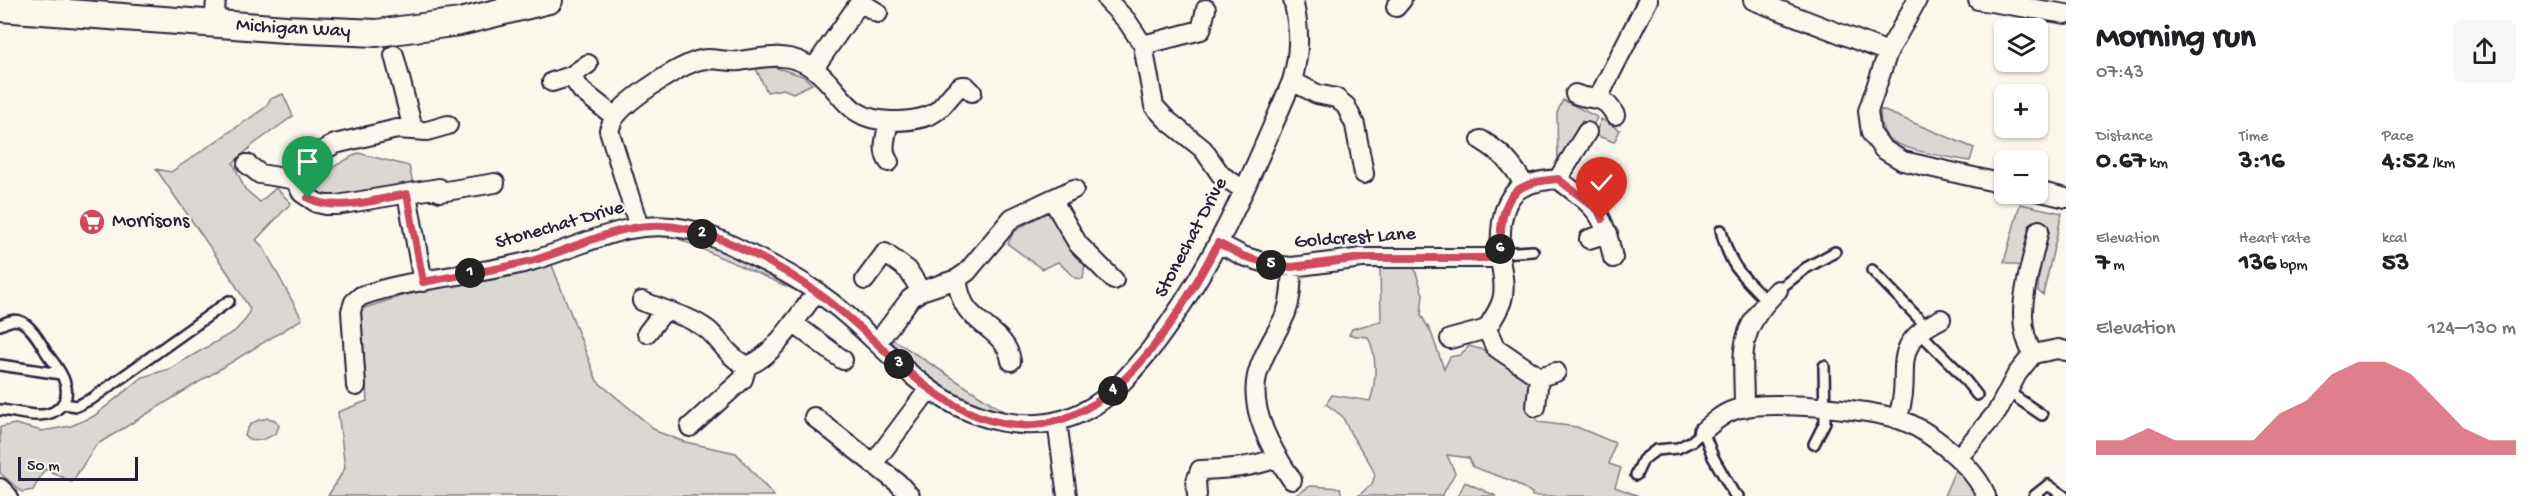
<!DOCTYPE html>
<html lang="en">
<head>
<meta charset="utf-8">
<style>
  :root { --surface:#fff; --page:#f6f6f6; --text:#202124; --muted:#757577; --accent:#d1495b }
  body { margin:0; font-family:"Gochi Hand",sans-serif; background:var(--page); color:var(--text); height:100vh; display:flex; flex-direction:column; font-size:22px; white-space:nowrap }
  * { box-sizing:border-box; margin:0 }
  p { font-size:20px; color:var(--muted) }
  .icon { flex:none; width:33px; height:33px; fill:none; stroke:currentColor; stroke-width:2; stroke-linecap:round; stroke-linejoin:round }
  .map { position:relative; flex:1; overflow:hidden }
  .details { display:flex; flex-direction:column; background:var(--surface); width:480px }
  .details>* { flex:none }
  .buttons { position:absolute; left:1994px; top:18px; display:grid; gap:12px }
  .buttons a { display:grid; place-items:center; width:54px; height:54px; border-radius:9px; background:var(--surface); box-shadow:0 2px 4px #0004; font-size:30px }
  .scale { position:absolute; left:18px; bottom:15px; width:120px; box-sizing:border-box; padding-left:6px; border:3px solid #22223b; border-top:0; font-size:16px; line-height:21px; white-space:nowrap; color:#22223b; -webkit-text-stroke:4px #fbf7ec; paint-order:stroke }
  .pin { position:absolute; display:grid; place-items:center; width:51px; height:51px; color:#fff; margin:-62px -26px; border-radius:50% 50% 50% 0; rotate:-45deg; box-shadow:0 0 6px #0007 }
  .pin .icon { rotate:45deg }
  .km { position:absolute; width:30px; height:30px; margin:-15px; border-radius:50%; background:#222; color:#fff; font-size:16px; line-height:30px; text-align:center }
  .round { display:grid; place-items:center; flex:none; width:63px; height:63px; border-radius:9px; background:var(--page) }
  .headline { display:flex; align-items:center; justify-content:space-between; height:102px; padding:0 30px }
  h1 { font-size:33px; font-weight:800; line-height:45px }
  .figures { display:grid; grid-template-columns:repeat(3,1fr); gap:9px; height:102px; padding:6px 30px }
  .figures div { display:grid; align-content:center }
  .figures b { font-size:26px; font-weight:800 }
  .figures small { font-size:16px; font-weight:400 }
  .figures p { font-size:16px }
  .chart { height:168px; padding:12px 30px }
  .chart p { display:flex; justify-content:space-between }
  .chart svg { width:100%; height:108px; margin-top:6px; fill:var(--accent); opacity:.7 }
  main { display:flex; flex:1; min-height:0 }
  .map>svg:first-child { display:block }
  .green { fill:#dbd8d3; stroke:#7e7d87; stroke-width:1.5 }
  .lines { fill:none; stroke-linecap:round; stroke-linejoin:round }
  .lane-casing { stroke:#22223b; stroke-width:14 }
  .street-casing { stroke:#22223b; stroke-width:22 }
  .secondary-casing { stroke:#22223b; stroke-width:30 }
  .lane { stroke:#fbf7ec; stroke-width:9 }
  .street { stroke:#fbf7ec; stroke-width:18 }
  .secondary { stroke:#fbf7ec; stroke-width:26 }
  .route-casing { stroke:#fff; stroke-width:12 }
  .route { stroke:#d1495b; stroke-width:8 }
  .labels { text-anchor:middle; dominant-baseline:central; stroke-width:4.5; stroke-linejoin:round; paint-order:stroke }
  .street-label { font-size:20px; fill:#22223b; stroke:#fbf7ec }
  .poi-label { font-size:20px; fill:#22223b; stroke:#fbf7ec; text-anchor:start }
</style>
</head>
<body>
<main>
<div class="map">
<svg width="2066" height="496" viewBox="0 0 2066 496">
  <rect width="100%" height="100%" fill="#fbf7ec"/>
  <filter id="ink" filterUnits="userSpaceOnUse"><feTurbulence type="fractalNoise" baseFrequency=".0167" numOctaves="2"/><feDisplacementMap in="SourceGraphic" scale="12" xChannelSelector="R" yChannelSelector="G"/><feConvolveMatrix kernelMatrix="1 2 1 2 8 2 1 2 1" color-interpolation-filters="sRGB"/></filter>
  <g filter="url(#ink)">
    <!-- green -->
    <path class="green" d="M 771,66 L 803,76 L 812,84 L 793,93 L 783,89 L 767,92 L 756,69 Z
      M 283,94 L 293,116 L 254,144 L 233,163 L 245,189 L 260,202 L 276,188 L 291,203 L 256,240 L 263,247 L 302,319 L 96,445 L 72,482 L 45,469 L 33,490 L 22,492 L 0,473 L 0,427 L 15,424 L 42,431 L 71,426 L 94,416 L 143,377 L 169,369 L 235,331 L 246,319 L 250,309 L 230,276 L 156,169 L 171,172 L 266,107 L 270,99 Z
      M 1563,100 L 1597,117 L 1593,126 L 1582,121 L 1569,152 L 1558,164 L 1557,113 Z
      M 1880,109 L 1974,148 L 1970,161 C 1950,157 1901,151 1887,137 C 1881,129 1880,119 1880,109 Z
      M 1601,119 L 1620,130 L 1614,142 L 1595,135 Z
      M 358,153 L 409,166 L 413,184 C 383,189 339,204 311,192 L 335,166 Z
      M 2020,204 L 2062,213 L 2043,295 L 2038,291 L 2040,253 L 2024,267 L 2004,262 Z
      M 1044,209 L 1051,212 L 1071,250 L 1085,262 L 1083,279 L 1075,278 L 1058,262 L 1042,269 L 1008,244 L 1013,232 L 1038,217 Z
      M 668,234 L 705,240 L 798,289 L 799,292 Z
      M 550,260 L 597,381 L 658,432 L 685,442 L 736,453 L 774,496 L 328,496 L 345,468 L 338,412 L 367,401 L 361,309 L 399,297 Z
      M 1380,266 L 1414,267 L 1423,294 L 1421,315 L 1431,332 L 1444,369 L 1450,357 L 1460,355 L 1469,346 L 1495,353 L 1528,378 L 1532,411 L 1538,422 L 1577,427 L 1615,443 L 1609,464 L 1621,468 L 1615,487 L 1639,496 L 1532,496 L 1532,493 L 1512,481 L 1473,467 L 1469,458 L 1447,455 L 1455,473 L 1442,496 L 1358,496 L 1372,484 L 1375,475 L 1370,463 L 1352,436 L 1342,416 L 1326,404 L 1332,395 L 1370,401 C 1377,381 1377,355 1368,337 L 1349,335 L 1352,329 L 1381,321 Z
      M 891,340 L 894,340 L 1011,416 L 991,413 L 932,383 L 891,345 Z
      M 268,418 L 275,420 L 279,426 L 276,433 C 267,439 254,445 245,436 C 248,423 255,420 268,418 Z
      M 1956,468 L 1970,483 L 1976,496 L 1944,496 Z
      M 1465,482 L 1496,496 L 1458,496 Z
      M 1310,486 L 1340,488 L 1342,496 L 1294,496 Z"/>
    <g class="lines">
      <!-- lane casing -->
      <g class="lane-casing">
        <path id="lane" d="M 1721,230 C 1730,267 1741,275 1767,301
          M 1500,253 L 1533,251
          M 1872,270 L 1926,326
          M 1778,290 L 1806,268 L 1835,252
          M 0,325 C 7,322 14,318 22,322 C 33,328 41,344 48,355 C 54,363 62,372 65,383 C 71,402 56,416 37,415 C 25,415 13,411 0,410
          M 1919,332 L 1957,370 L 1977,395
          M 0,365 L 61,374
          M 2007,391 L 2042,415
          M 64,404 L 77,406 L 93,398 L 229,301
          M 1814,444 L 1825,422 L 1824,366
          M 1636,475 L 1643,460 L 1656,450 L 1678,448 L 1692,441 L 1703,431 L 1713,457 L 1734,494 L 1738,496
          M 2034,496 L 2048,485 L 2064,496"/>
      </g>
      <!-- street casing -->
      <g class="street-casing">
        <path id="street" d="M 1107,0 L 1127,21 L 1143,45 L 1154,106 L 1167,120 L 1203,149 L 1221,175 L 1244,190
          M 1753,0 L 1888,52
          M 1917,0 L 1888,52 L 1868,111 L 1871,133 L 1883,149 L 1903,161 L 2004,184
          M 1978,0 L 2066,14
          M 1396,7 L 1402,0
          M 214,24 L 216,0
          M 1143,45 L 1201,30 L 1206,9
          M 394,55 L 413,129
          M 814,68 L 860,2 L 878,13
          M 571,76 L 588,64
          M 1292,81 L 1317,94 L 1336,98 L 1346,106 L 1355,125 L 1364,174
          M 552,82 L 571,76 L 582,91 L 615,117
          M 1575,94 C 1595,102 1603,93 1615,115
          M 1598,98 L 1648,0
          M 889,121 C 887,134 880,150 889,162
          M 448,125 L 427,131 L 397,129 L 335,144 L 307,159 L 297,174 L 298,186 L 302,193 L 317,203 L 326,205 L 337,205 L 439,188 L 440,192 L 495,183
          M 1481,140 C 1501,152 1513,164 1524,185
          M 247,164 L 260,174 L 297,180
          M 1558,179 C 1595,208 1603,209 1613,258
          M 2037,191 L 2066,198
          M 407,194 L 423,282
          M 1052,199 L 1074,189
          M 639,227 L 609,130 C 611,126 612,121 615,117 C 628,99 685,60 707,59 C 718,59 728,62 739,61 C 766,57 790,51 814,69 C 843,90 844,120 891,121 C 906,121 928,120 939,109 C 947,102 952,92 961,86 L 966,86 L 972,92
          M 1589,239 L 1608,233
          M 1218,243 L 1243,256 L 1272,265 L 1292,267 L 1362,258 L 1500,258
          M 957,279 C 959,290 961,301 968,310 C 982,327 1008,337 1011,361
          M 865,280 L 885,253 L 908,270 L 921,291
          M 642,301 C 664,311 688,315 708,330 C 720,340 732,362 747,365 C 771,361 802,310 817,291
          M 793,323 L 843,360
          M 647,333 L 665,310
          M 1450,339 L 1487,329
          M 877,343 L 910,299 L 921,291 L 957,279 L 967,272 L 1012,218 L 1052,199 L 1078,244 L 1114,280
          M 2033,354 L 2058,349 L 2066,351
          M 1539,377 L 1556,372
          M 356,386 L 351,311 L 354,302 L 361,296 C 416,277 475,276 531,261 C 585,246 627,217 686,229 C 710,234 732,245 753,256 C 774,266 796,277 815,291 C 852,315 881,349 914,377 C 965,420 1035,443 1095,405 C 1117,391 1134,369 1150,350 C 1213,269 1252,175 1292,81 C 1300,53 1300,29 1293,0
          M 1536,407 L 1539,377 L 1495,347 L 1487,329 C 1492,319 1499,311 1502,300 C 1506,287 1502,272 1500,259 C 1499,249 1501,240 1501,231 C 1504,191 1520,182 1558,179 L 1587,132
          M 1744,408 C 1744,352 1735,332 1778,290
          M 814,417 L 898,483 L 910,496
          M 1897,419 C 1915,372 1884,347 1941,319
          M 1057,421 L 1067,496
          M 690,427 L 743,379 L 747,365
          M 1703,431 C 1712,423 1722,414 1734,410 C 1764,399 1867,409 1898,419 C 1928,429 1975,466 1986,496
          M 1958,458 L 1997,412 L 2017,374 L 2033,354 C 2011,318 2031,269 2039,230
          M 873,464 L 929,389
          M 1292,480 C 1273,452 1249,412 1257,376 C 1262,354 1277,334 1286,313 C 1292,298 1291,282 1292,267
          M 0,488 L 8,496
          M 1197,495 L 1196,481 L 1200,470 C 1227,469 1251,468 1277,458"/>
      </g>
      <!-- secondary casing -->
      <g class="secondary-casing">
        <g id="secondary">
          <path id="s1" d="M 0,8 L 286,29 L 377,33 L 460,22 L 549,0"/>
        </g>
      </g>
      <!-- lane -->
      <use href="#lane" class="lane"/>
      <!-- street -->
      <use href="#street" class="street"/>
      <!-- secondary -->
      <use href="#secondary" class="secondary"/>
    </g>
  </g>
  <g class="lines" filter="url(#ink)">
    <!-- route casing -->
    <g class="route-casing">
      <path id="route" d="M 308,198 C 337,213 377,199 407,194 L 423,282 C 459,275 496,270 531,261 C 586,246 625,216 687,229 C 737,240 802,278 841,311 C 870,335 896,364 927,387 C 1068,493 1157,358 1218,243 L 1243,256 L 1272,265 L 1292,267 L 1362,258 L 1500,258 C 1499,249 1501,239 1501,229 C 1505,190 1521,182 1558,179 L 1598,210 L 1602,219"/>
    </g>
    <!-- route -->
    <use href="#route" class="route"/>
  </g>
  <!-- icons -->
  <defs>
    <g id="supermarket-disc" transform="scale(1.35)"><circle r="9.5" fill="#d1495b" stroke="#fbf7ec"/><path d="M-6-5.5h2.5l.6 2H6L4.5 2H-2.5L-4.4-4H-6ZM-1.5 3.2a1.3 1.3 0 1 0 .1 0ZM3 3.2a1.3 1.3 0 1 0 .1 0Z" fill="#fff"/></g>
  </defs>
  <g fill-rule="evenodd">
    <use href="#supermarket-disc" x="92" y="222"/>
  </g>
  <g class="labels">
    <!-- street labels -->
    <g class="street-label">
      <text stroke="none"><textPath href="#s1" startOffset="294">Michigan Way</textPath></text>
      <text transform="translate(560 226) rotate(-16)">Stonechat Drive</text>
      <text transform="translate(1192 238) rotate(-62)">Stonechat Drive</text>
      <text transform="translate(1355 239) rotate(-4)">Goldcrest Lane</text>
    </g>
    <!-- poi labels -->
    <g class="poi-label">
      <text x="112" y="222">Morrisons</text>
    </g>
  </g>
</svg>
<div class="buttons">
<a><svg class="icon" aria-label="layers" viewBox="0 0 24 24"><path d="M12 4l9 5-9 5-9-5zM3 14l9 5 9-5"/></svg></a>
<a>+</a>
<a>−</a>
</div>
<div class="scale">50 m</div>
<div class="pin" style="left:308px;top:198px;background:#1e9e55"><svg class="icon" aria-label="arrive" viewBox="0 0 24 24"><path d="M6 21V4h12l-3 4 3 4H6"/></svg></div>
<div class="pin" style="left:1602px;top:219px;background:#d93025"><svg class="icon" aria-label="check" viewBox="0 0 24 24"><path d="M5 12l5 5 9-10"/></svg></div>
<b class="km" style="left:470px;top:273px">1</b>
<b class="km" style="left:702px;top:234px">2</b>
<b class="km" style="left:899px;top:364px">3</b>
<b class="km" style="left:1113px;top:391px">4</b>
<b class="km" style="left:1271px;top:265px">5</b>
<b class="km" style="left:1500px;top:249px">6</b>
</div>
<section class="details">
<div class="headline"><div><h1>Morning run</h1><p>07:43</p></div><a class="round"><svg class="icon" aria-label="share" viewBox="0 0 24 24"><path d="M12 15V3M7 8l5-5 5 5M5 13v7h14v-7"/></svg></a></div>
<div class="figures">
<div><p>Distance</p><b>0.67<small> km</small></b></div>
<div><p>Time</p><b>3:16</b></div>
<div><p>Pace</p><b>4:52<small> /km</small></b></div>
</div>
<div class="figures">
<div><p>Elevation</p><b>7<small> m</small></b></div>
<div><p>Heart rate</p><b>136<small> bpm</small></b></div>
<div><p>kcal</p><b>53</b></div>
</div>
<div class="chart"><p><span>Elevation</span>124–130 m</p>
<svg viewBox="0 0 160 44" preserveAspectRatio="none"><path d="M0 44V38L10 38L20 33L30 38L40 38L50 38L60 38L70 27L80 22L90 11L100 6L110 6L120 11L130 22L140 33L150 38L160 38V44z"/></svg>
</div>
</section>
</main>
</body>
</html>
